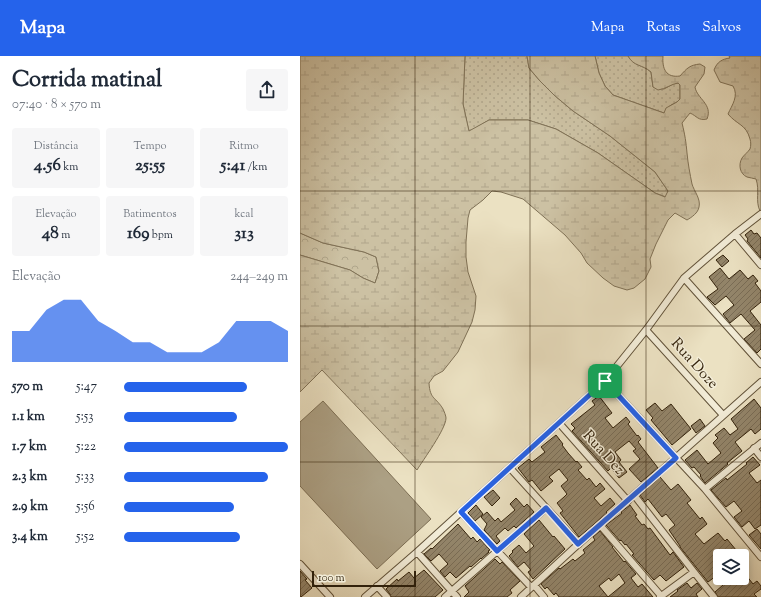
<!DOCTYPE html>
<html lang="pt">
<head>
<meta charset="utf-8">
<style>
  :root { --surface:#fff; --page:#f6f6f7; --text:#1f2937; --muted:#747a83; --accent:#2563eb }
  body { margin:0; font-family:"Sorts Mill Goudy",serif; background:var(--page); color:var(--text); height:100vh; display:flex; flex-direction:column; font-size:15px; white-space:nowrap }
  * { box-sizing:border-box; margin:0 }
  p { font-size:13px; color:var(--muted) }
  .icon { flex:none; width:22px; height:22px; fill:none; stroke:currentColor; stroke-width:2; stroke-linecap:round; stroke-linejoin:round }
  .map { position:relative; flex:1; overflow:hidden }
  .details { display:flex; flex-direction:column; background:var(--surface); width:300px }
  .details>* { flex:none }
  .tools { position:absolute; left:413px; top:493px; display:grid; gap:8px }
  .tools a { display:grid; place-items:center; width:36px; height:36px; border-radius:4px; background:var(--surface); box-shadow:0 2px 10px #0003; font-size:20px }
  .scale { position:absolute; left:12px; bottom:10px; width:104px; box-sizing:border-box; padding-left:4px; border:2px solid #33220b; border-top:0; font-size:11px; line-height:14px; white-space:nowrap; color:#33220b; -webkit-text-stroke:3px #f2ecd7; paint-order:stroke }
  .pin { position:absolute; display:grid; place-items:center; width:34px; height:34px; color:#fff; margin:-17px; border-radius:8px; box-shadow:0 2px 6px #0006 }
  .round { display:grid; place-items:center; flex:none; width:42px; height:42px; border-radius:4px; background:var(--page) }
  .summary { display:flex; align-items:center; justify-content:space-between; height:68px; padding:0 12px }
  h1 { font-size:22px; font-weight:700; line-height:30px }
  .figures { display:grid; grid-template-columns:repeat(3,1fr); gap:6px; height:68px; padding:4px 12px }
  .figures div { display:grid; align-content:center; border-radius:4px; background:var(--page); text-align:center }
  .figures b { font-size:17px; font-weight:700 }
  .figures small { font-size:11px; font-weight:400 }
  .figures p { font-size:11px }
  .chart { height:112px; padding:8px 12px }
  .chart p { display:flex; justify-content:space-between }
  .chart svg { width:100%; height:72px; margin-top:4px; fill:var(--accent); opacity:.7 }
  ul { padding:0 12px; list-style:none; font-size:13px }
  li { display:grid; grid-template-columns:64px 48px 1fr; align-items:center; height:30px }
  li i { height:10px; border-radius:5px; background:var(--accent) }
  header { display:flex; align-items:center; gap:24px; box-sizing:border-box; height:56px; padding:0 20px; background:var(--accent); color:#fff }
  header strong { font-size:19px }
  nav { display:flex; gap:22px; margin-inline-start:auto; font-size:14px }
  main { display:flex; flex:1; min-height:0 }
  .map>svg:first-child { display:block }
  .grass { fill:url(#grass-dots); stroke:#807257 }
  .forest { fill:url(#forest-crowns); stroke:#807257 }
  .wetland { fill:url(#wetland-marsh); stroke:#807257 }
  .water { fill:#aca084; stroke:#7c6e54 }
  .building { fill:url(#building-hatch); stroke:#33220b }
  .lines { fill:none; stroke-linecap:round; stroke-linejoin:round }
  .minor-casing { stroke:#615239; stroke-width:8 }
  .minor { stroke:#f2ecd7; stroke-width:6 }
  .route-casing { stroke:#fff; stroke-width:8 }
  .route { stroke:#2563eb; stroke-width:5 }
  .grid { fill:none; stroke:#33220b; stroke-width:1; stroke-opacity:0.55 }
  .labels { text-anchor:middle; dominant-baseline:central; stroke-width:3; stroke-linejoin:round; paint-order:stroke }
  .street-label { font-size:15px; fill:#33220b; stroke:#f2ecd7 }
</style>
</head>
<body>
<header>
<strong>Mapa</strong>
<nav><a>Mapa</a><a>Rotas</a><a>Salvos</a></nav>
</header>
<main>
<section class="details">
<div class="summary"><div><h1>Corrida matinal</h1><p>07:40 · 8 × 570 m</p></div><a class="round"><svg class="icon" aria-label="share" viewBox="0 0 24 24"><path d="M12 15V3M7 8l5-5 5 5M5 13v7h14v-7"/></svg></a></div>
<div class="figures">
<div><p>Distância</p><b>4.56<small> km</small></b></div>
<div><p>Tempo</p><b>25:55</b></div>
<div><p>Ritmo</p><b>5:41<small> /km</small></b></div>
</div>
<div class="figures">
<div><p>Elevação</p><b>48<small> m</small></b></div>
<div><p>Batimentos</p><b>169<small> bpm</small></b></div>
<div><p>kcal</p><b>313</b></div>
</div>
<div class="chart"><p><span>Elevação</span>244–249 m</p>
<svg viewBox="0 0 160 44" preserveAspectRatio="none"><path d="M0 44V25L10 25L20 12L30 6L40 6L50 19L60 25L70 32L80 32L90 38L100 38L110 38L120 32L130 19L140 19L150 19L160 25V44z"/></svg>
</div>
<ul>
<li><b>570 m</b>5:47<i style="width:75%"></i></li>
<li><b>1.1 km</b>5:53<i style="width:69%"></i></li>
<li><b>1.7 km</b>5:22<i style="width:100%"></i></li>
<li><b>2.3 km</b>5:33<i style="width:88%"></i></li>
<li><b>2.9 km</b>5:56<i style="width:67%"></i></li>
<li><b>3.4 km</b>5:52<i style="width:71%"></i></li>
</ul>
</section>
<div class="map">
<svg width="461" height="541" viewBox="0 0 461 541">
  <defs>
    <pattern id="grass-dots" width="8" height="8" patternUnits="userSpaceOnUse"><rect width="8" height="8" fill="#ccc1a3"/><path d="M2 2h.1M6 6h.1" fill="none" stroke="#b0a68b" stroke-width="1.8" stroke-linecap="round"/></pattern>
    <pattern id="forest-crowns" width="20" height="18" patternUnits="userSpaceOnUse"><rect width="20" height="18" fill="#ccc1a3"/><path d="M2 6a3 3 0 1 1 6 0M12 15a3 3 0 1 1 6 0" fill="none" stroke="#b0a68b"/></pattern>
    <pattern id="wetland-marsh" width="20" height="14" patternUnits="userSpaceOnUse"><rect width="20" height="14" fill="#ccc1a3"/><path d="M1 5h8M5 5V1M11 12h8M15 12V8" fill="none" stroke="#b0a68b"/></pattern>
    <pattern id="building-hatch" width="6" height="6" patternUnits="userSpaceOnUse"><rect width="6" height="6" fill="#93856a"/><path d="M-1 1l2-2M0 6l6-6M5 7l2-2" fill="none" stroke="#796c55"/></pattern>
  </defs>
  <rect width="100%" height="100%" fill="#ebe1c2"/>
  <filter id="stains"><feTurbulence type="fractalNoise" baseFrequency=".005" numOctaves="4"/><feColorMatrix values="0 0 0 0 .2 0 0 0 0 .09 0 0 0 0 .02 0 0 0 .5 -.17"/></filter>
  <radialGradient id="worn" r=".72"><stop offset=".6" stop-color="#630" stop-opacity="0"/><stop offset="1" stop-color="#630" stop-opacity=".3"/></radialGradient>
  <!-- grass -->
  <path class="grass" d="M 165,0 L 227,0 L 229,12 L 240,25 L 254,39 L 273,55 L 310,80 L 355,116 L 368,135 L 366,141 L 355,137 L 298,97 L 256,73 L 228,64 L 189,64 L 169,76 L 163,48 Z
    M 295,0 L 328,0 C 335,11 342,8 351,16 L 353,31 L 364,33 L 373,28 L 378,27 L 380,29 L 380,43 L 377,46 L 371,49 L 364,57 L 313,39 L 305,30 L 299,17 Z"/>
  <!-- forest -->
  <path class="forest" d="M 0,177 L 23,187 L 64,196 L 76,201 L 79,215 L 75,227 L 63,222 L 50,214 L 0,199 Z"/>
  <!-- wetland -->
  <path class="wetland" d="M 0,0 L 165,0 L 163,48 L 169,75 L 189,64 L 228,64 L 256,73 L 298,97 L 355,137 L 365,141 L 368,135 L 355,116 L 310,80 L 273,55 L 254,39 L 240,25 L 229,12 L 227,0 L 295,0 L 299,17 L 305,30 L 313,39 L 364,57 L 366,52 L 377,46 L 380,43 L 380,29 L 378,27 C 371,28 366,33 358,34 L 353,31 L 351,16 C 342,8 334,11 328,0 L 363,0 C 362,13 366,22 380,20 C 387,12 390,9 400,8 L 405,11 L 404,18 L 395,31 C 397,43 413,48 407,63 C 398,65 397,60 390,57 L 382,67 C 385,79 386,86 387,97 C 388,108 390,118 392,128 C 394,135 401,143 399,151 C 398,157 392,161 387,164 L 375,157 L 368,164 L 356,188 L 350,203 L 351,211 L 345,223 L 334,232 L 327,234 L 314,230 L 303,222 L 287,207 L 281,197 L 265,179 L 223,143 L 201,136 L 192,135 L 183,144 L 170,154 L 168,162 L 166,186 L 166,201 L 168,216 L 176,240 L 175,254 L 172,266 L 158,296 L 143,315 L 134,320 L 129,327 C 130,344 136,341 143,353 C 144,355 146,360 146,362 C 146,373 123,404 117,414 L 22,314 L 0,336 L 0,199 L 50,214 L 63,222 L 75,227 L 79,215 L 76,201 L 64,196 L 23,187 L 0,177 Z
    M 429,0 L 461,0 L 461,154 L 460,155 C 455,145 460,134 456,123 C 453,122 450,122 447,121 C 440,118 438,109 442,102 C 444,99 448,96 450,93 C 451,90 451,86 450,83 C 446,68 437,69 428,58 C 432,49 439,40 433,30 L 420,26 L 414,14 C 417,6 422,3 430,2 Z"/>
  <!-- water -->
  <path class="water" d="M 23,345 L 131,463 L 77,513 L 0,430 L 0,366 Z"/>
  <!-- building -->
  <path class="building" d="M 451,174 L 454,178 L 457,177 L 461,182 L 461,202 L 447,185 L 448,183 L 445,179 Z
    M 423,199 L 429,205 L 422,211 L 416,204 Z
    M 420,212 L 429,223 L 440,214 L 448,223 L 453,219 L 458,225 L 455,227 L 461,235 L 461,246 L 450,255 L 461,269 L 461,293 L 457,297 L 444,283 L 455,274 L 441,258 L 430,267 L 423,258 L 434,249 L 426,240 L 415,249 L 407,241 L 418,233 L 409,221 Z
    M 299,340 L 312,357 L 305,362 L 313,372 L 326,361 L 330,366 L 328,368 L 337,380 L 338,379 L 341,383 L 338,386 L 358,412 L 341,426 L 329,413 L 340,403 L 333,395 L 336,393 L 329,385 L 315,396 L 321,404 L 319,406 L 327,416 L 319,422 L 311,412 L 308,415 L 272,375 L 275,372 L 271,368 L 295,349 L 292,345 Z
    M 454,343 L 461,352 L 461,373 L 455,378 L 451,373 L 435,386 L 442,395 L 427,407 L 428,408 L 405,427 L 400,420 L 401,419 L 394,411 L 392,412 L 385,404 L 397,394 L 408,408 L 421,397 L 413,387 L 418,382 L 415,379 L 424,372 L 430,379 L 438,373 L 431,363 Z
    M 355,347 L 362,355 L 371,348 L 391,373 L 372,389 L 351,364 L 353,362 L 346,354 Z
    M 400,363 L 405,370 L 396,377 L 391,370 Z
    M 256,379 L 263,388 L 262,389 L 268,397 L 276,406 L 277,405 L 282,411 L 278,414 L 287,424 L 289,422 L 296,431 L 300,427 L 305,433 L 294,442 L 301,450 L 310,442 L 315,448 L 306,456 L 307,457 L 279,481 L 260,457 L 263,455 L 257,447 L 264,441 L 267,438 L 261,430 L 268,424 L 259,413 L 249,421 L 253,425 L 241,435 L 232,424 L 229,426 L 218,412 L 229,403 L 232,406 L 245,396 L 241,391 Z
    M 453,401 L 460,409 L 449,417 L 457,427 L 461,424 L 461,469 L 455,473 L 449,465 L 442,471 L 434,461 L 442,455 L 434,445 L 426,451 L 411,434 L 426,422 L 427,424 L 447,408 L 446,407 Z
    M 360,421 L 371,434 L 378,428 L 391,444 L 387,447 L 400,463 L 402,461 L 407,468 L 395,478 L 404,488 L 418,477 L 425,485 L 427,483 L 441,500 L 420,500 L 420,522 L 442,522 L 442,514 L 453,528 L 457,525 L 461,530 L 461,533 L 454,538 L 457,541 L 418,541 L 415,536 L 423,529 L 416,520 L 408,526 L 380,491 L 380,490 L 369,474 L 375,469 L 366,458 L 362,461 L 348,443 L 345,446 L 340,439 Z
    M 193,434 L 200,442 L 192,450 L 184,441 Z
    M 216,442 L 224,451 L 227,448 L 234,456 L 216,472 L 214,470 L 208,475 L 205,472 L 196,480 L 200,485 L 197,488 L 184,474 L 187,468 L 181,461 L 187,456 L 195,465 L 198,462 L 201,466 L 215,454 L 210,448 Z
    M 176,449 L 183,458 L 175,465 L 168,457 Z
    M 330,449 L 337,459 L 335,460 L 342,469 L 344,468 L 348,473 L 350,472 L 370,499 L 373,496 L 384,511 L 366,525 L 360,519 L 354,524 L 332,499 L 334,498 L 326,488 L 325,489 L 321,484 L 320,485 L 306,469 L 322,457 L 321,456 Z
    M 239,464 L 253,481 L 254,480 L 265,493 L 233,523 L 228,516 L 231,514 L 224,506 L 218,511 L 209,500 L 213,496 L 212,495 L 219,489 L 226,497 L 234,490 L 224,478 Z
    M 158,468 L 171,483 L 173,481 L 177,486 L 180,483 L 190,494 L 188,495 L 189,496 L 181,503 L 181,502 L 171,511 L 170,510 L 156,522 L 150,516 L 145,521 L 140,515 L 148,508 L 139,498 L 131,505 L 124,498 L 131,492 L 132,493 Z
    M 457,473 L 461,478 L 461,493 L 449,479 Z
    M 300,475 L 313,491 L 312,491 L 324,506 L 325,505 L 336,518 L 331,522 L 338,531 L 342,528 L 353,541 L 308,541 L 325,527 L 319,518 L 311,525 L 309,522 L 299,530 L 308,541 L 259,541 L 256,537 L 254,539 L 247,531 L 245,533 L 241,528 L 259,512 L 260,513 L 273,503 L 275,505 L 285,497 L 283,494 L 295,484 L 293,481 Z
    M 195,503 L 200,508 L 202,506 L 220,525 L 210,534 L 212,537 L 207,541 L 164,541 L 169,536 L 165,530 Z
    M 124,514 L 143,534 L 135,541 L 91,541 L 90,538 L 86,533 L 97,523 L 98,525 L 109,516 L 114,522 Z
    M 0,515 L 7,523 L 5,524 L 12,532 L 1,541 L 0,541 Z
    M 387,527 L 391,532 L 397,527 L 402,533 L 396,538 L 398,541 L 370,541 L 378,535 L 377,534 Z"/>
  <g class="lines">
    <!-- minor casing -->
    <g class="minor-casing">
      <path id="minor" d="M 435,178 L 461,209
        M 384,222 L 461,308
        M 346,274 L 423,359
        M 305,325 L 405,433 L 461,501
        M 259,367 L 328,445
        M 454,392 L 461,401
        M 210,412 L 279,488
        M 405,433 L 461,387
        M 334,439 L 394,516 L 414,541
        M 161,456 L 231,531
        M 300,469 L 362,541
        M 117,496 L 157,541
        M 0,508 L 30,541
        M 234,529 L 244,541
        M 77,530 L 87,541
        M 65,541 L 117,496 L 305,325 L 346,274 L 384,222 L 435,178 L 461,158
        M 145,541 L 246,452
        M 221,541 L 273,493 L 461,326
        M 360,541 L 394,516"/>
    </g>
    <!-- minor -->
    <use href="#minor" class="minor"/>
  </g>
  <g class="lines">
    <!-- route casing -->
    <g class="route-casing">
      <path id="route" d="M 305,325 L 376,402 L 278,488 L 246,452 L 197,495 L 161,456 Z"/>
    </g>
    <!-- route -->
    <use href="#route" class="route"/>
  </g>
  <!-- grid -->
  <path class="grid" d="M 115,0 L 115,541M 230,0 L 230,541M 346,0 L 346,541M 0,135 L 461,135M 0,270 L 461,270M 0,406 L 461,406"/>
  <g class="labels">
    <!-- street labels -->
    <g class="street-label">
      <text transform="translate(394 308) rotate(48)">Rua Doze</text>
      <text transform="translate(303 397) rotate(48)">Rua Dez</text>
    </g>
  </g>
  <rect width="100%" height="100%" filter="url(#stains)"/>
  <rect width="100%" height="100%" fill="url(#worn)"/>
</svg>
<div class="tools">
<a><svg class="icon" aria-label="layers" viewBox="0 0 24 24"><path d="M12 4l9 5-9 5-9-5zM3 14l9 5 9-5"/></svg></a>
</div>
<div class="scale">100 m</div>
<div class="pin" style="left:305px;top:325px;background:#1e9e55"><svg class="icon" aria-label="arrive" viewBox="0 0 24 24"><path d="M6 21V4h12l-3 4 3 4H6"/></svg></div>
</div>
</main>
</body>
</html>
